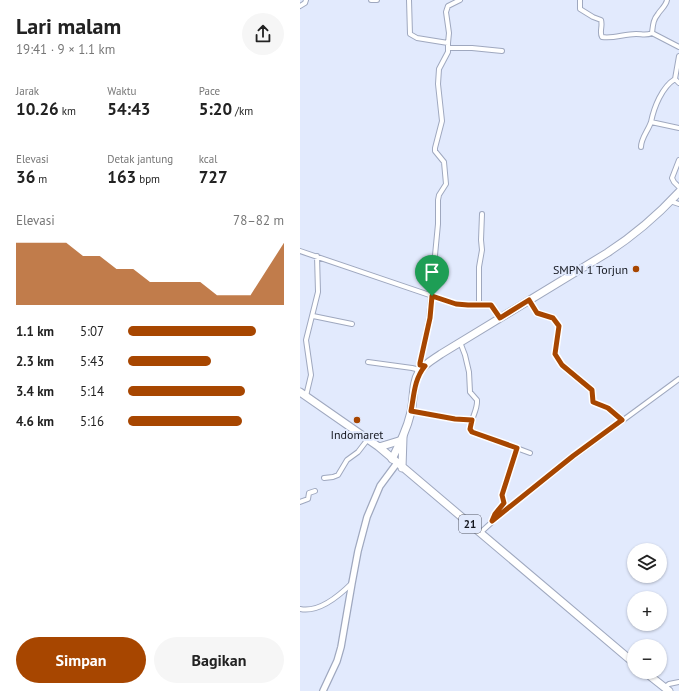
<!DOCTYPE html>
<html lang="id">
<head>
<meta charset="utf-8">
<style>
  :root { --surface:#fff; --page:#f6f6f6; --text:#222; --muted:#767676; --accent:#a74600 }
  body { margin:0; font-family:"PT Sans",sans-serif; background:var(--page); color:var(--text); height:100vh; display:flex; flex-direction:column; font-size:15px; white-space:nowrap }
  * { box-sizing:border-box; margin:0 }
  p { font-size:13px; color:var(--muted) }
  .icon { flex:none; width:22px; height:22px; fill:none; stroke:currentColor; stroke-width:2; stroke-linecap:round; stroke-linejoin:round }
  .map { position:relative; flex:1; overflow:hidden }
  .side { display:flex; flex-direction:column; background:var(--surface); width:300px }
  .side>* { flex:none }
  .fabs { position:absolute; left:327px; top:543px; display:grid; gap:8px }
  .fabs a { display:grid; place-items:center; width:40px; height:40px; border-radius:50%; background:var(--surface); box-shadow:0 1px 3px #0004; font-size:20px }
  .pin { position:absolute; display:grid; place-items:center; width:34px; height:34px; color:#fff; margin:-41px -17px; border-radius:50% 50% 50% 0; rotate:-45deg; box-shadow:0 0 4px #0007 }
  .pin .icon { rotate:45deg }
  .round { display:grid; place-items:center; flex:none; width:42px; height:42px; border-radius:21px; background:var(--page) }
  .headline { display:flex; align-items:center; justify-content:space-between; height:68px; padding:0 16px }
  h1 { font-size:22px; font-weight:600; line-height:30px }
  .stats { display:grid; grid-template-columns:repeat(3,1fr); gap:6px; height:68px; padding:4px 16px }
  .stats div { display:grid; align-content:center }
  .stats b { font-size:17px; font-weight:600 }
  .stats small { font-size:11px; font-weight:400 }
  .stats p { font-size:11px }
  .chart { height:112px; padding:8px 16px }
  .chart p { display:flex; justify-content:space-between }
  .chart svg { width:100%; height:72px; margin-top:4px; fill:var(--accent); opacity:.7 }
  .cta { display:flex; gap:8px; margin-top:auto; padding:8px 16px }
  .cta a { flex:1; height:46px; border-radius:24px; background:var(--accent); color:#fff; font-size:16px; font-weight:600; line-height:46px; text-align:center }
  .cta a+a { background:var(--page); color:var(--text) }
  ul { padding:0 16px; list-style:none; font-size:13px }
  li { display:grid; grid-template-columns:64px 48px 1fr; align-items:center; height:30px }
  li i { height:10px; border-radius:5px; background:var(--accent) }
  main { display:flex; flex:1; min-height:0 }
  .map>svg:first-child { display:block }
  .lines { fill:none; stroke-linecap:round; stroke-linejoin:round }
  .minor-casing { stroke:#9fa8bf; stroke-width:6 }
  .tertiary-casing { stroke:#9fa8bf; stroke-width:8 }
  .primary-casing { stroke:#9fa8bf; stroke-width:9 }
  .trunk-casing { stroke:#9fa8bf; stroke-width:9 }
  .minor { stroke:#fff; stroke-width:4 }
  .tertiary { stroke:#fff; stroke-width:5.5 }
  .primary { stroke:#fff; stroke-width:7 }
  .trunk { stroke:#fff; stroke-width:7 }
  .route-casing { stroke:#fff; stroke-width:8 }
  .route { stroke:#a74600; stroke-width:5 }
  .poi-dot { fill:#a74600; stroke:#e2eafd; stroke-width:1.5 }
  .labels { text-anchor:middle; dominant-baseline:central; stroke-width:4; stroke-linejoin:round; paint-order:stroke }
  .shield { fill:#e2eafd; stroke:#525662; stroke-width:1 }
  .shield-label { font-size:11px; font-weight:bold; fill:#14171f }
  .poi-label { font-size:12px; fill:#14171f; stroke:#e2eafd; text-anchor:end }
</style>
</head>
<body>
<main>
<section class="side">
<div class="headline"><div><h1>Lari malam</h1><p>19:41 · 9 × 1.1 km</p></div><a class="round"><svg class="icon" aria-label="share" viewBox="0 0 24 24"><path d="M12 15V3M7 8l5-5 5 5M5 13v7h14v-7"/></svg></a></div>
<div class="stats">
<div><p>Jarak</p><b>10.26<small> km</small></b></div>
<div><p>Waktu</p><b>54:43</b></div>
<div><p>Pace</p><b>5:20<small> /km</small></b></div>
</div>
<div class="stats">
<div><p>Elevasi</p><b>36<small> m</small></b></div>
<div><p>Detak jantung</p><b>163<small> bpm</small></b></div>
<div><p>kcal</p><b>727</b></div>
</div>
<div class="chart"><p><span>Elevasi</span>78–82 m</p>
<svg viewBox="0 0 160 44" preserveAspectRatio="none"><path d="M0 44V6L10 6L20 6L30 6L40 14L50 14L60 22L70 22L80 30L90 30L100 30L110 30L120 38L130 38L140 38L150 22L160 6V44z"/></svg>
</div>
<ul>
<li><b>1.1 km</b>5:07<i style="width:82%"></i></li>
<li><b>2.3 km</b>5:43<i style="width:53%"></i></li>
<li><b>3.4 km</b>5:14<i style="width:75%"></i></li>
<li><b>4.6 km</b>5:16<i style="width:73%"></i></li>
</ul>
<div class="cta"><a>Simpan</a><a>Bagikan</a></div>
</section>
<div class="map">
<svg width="379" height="691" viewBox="0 0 379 691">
  <rect width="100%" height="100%" fill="#e2eafd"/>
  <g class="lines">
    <!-- minor casing -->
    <g class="minor-casing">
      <path id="minor" d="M 71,0 L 77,0
        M 109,0 L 110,34 L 117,38 L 148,43
        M 280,0 L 280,9 L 293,17 L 301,20 C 303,26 299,32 302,37 C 313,39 324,34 336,34 C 342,34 346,36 352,33 L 379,47
        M 0,6 L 5,3 L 6,0
        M 352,33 C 353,25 353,20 358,14 C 361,9 366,6 367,0
        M 148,48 L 172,48 L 202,51
        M 379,56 L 375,79 L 379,83
        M 351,122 C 354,107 362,87 375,79
        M 341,147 C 341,138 348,131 351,122 L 379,128
        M 379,160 L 372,178 L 374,182 L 379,187
        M 370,201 L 379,204
        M 0,251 L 156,304 L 168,305 L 191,305 L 200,318
        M 229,300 L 237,313 L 253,318 L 259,327 L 255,354 L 262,365 L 292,390 L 293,402 L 309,408 L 323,420
        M 179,305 L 179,267 L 182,250 L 181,240 L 182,214
        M 13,316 L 52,324
        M 160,342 L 165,355 L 169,372 L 170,392 L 177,400 C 178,411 169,420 171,431 L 230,453
        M 68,362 L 112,368 L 116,369 L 119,373
        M 125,366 L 120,365 L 120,363 L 129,318 L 138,224 L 138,200 L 139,195 L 146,184 L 144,162 L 135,151 L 135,148 L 142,121 L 138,84 L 139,69 L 148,52 L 148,43 L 149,33 L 146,12 L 148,6 L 160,0
        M 6,396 L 11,375 L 6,340 L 18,292 L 17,256
        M 111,411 L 155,419 L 172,420
        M 24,478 L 33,477 L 38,475 L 47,460 L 58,452 L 68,439
        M 0,502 L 8,499 L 9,493 L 15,491
        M 192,521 L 273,457 L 379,379
        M 180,533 L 191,523 L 195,514 L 203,505 L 204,503 L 202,495 L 217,448
        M 0,609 C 19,613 39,596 52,583
        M 365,687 L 369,684 L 379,682"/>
    </g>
    <!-- tertiary casing -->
    <g class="tertiary-casing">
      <path id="tertiary" d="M 23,691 L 37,661 L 41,647 L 52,583 L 58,551 L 67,517 L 80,486 L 97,463"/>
    </g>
    <!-- primary casing -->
    <g class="primary-casing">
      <path id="primary" d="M 92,459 C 100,443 107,429 111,412 C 114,400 112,383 119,372 C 124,364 134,359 141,354 L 307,253 C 336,234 356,217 379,192"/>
    </g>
    <!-- trunk casing -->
    <g class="trunk-casing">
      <path id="trunk" d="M 0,392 L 79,447 L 334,663
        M 79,447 L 102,440
        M 102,468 L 103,437
        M 345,672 L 369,691"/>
    </g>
    <!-- minor -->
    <use href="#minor" class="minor"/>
    <!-- tertiary -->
    <use href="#tertiary" class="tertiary"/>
    <!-- primary -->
    <use href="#primary" class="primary"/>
    <!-- trunk -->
    <use href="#trunk" class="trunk"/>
  </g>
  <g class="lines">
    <!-- route casing -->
    <g class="route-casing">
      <path id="route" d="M 132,296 L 156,304 L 168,305 L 191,305 L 200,318 L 229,300 L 237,313 L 253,318 L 259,326 L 255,354 L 262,365 L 292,390 L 293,402 L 308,408 L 322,420 L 273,456 L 192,521 L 195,514 L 204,503 L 202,495 L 217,448 L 172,432 L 170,429 L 172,420 L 155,419 L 111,411 C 114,396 114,379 125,366 L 120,365 L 120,363 L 130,318 Z"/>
    </g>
    <!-- route -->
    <use href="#route" class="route"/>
  </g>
  <!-- markers -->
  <g class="poi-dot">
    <circle cx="336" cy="269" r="4"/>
    <circle cx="57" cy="420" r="4"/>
  </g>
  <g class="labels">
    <!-- shield labels -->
    <rect class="shield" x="159" y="515" width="22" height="18" rx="3"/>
    <g class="shield-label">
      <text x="170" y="524">21</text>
    </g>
    <!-- poi labels -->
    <g class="poi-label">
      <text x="328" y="269">SMPN 1 Torjun</text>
      <text x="57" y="434" text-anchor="middle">Indomaret</text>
    </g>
  </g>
</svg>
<div class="fabs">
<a><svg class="icon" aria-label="layers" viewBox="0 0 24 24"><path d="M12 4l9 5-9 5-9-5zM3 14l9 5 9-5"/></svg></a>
<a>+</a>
<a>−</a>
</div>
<div class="pin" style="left:132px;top:296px;background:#1e9e55"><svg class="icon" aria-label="arrive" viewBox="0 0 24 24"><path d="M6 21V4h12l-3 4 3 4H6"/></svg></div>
</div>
</main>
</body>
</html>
